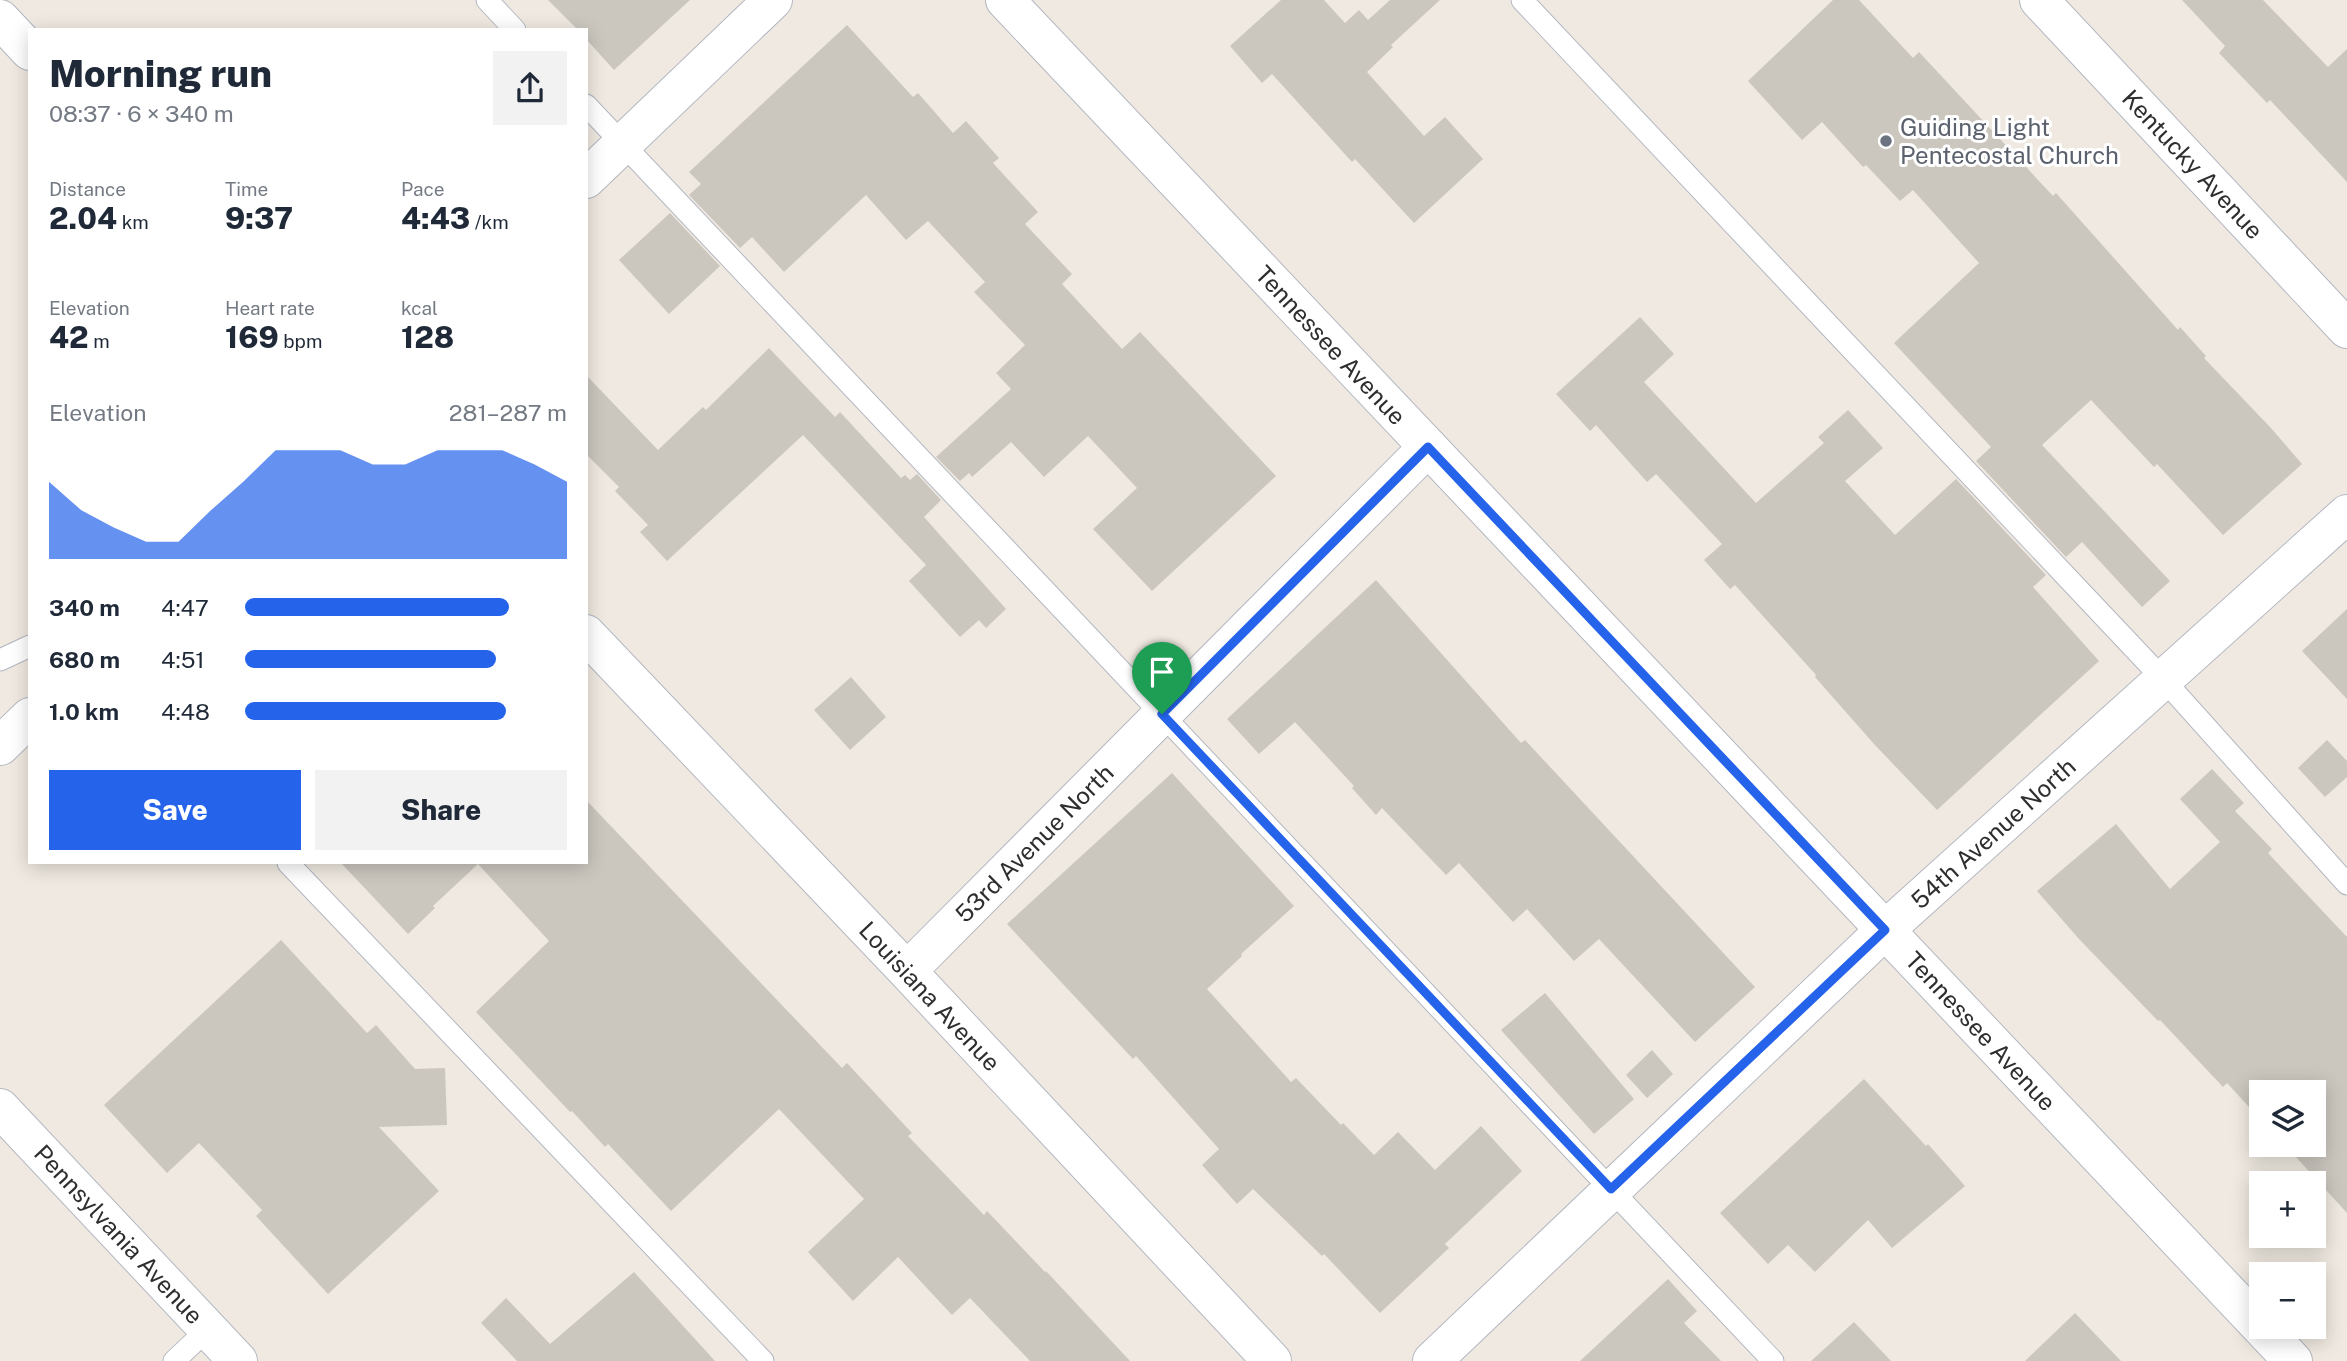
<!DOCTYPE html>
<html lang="en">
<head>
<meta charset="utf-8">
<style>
  :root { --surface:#fff; --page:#f2f2f3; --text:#1f2937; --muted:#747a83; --accent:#2563eb }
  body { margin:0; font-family:"Public Sans",sans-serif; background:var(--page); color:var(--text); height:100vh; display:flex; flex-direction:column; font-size:26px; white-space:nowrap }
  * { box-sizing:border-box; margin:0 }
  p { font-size:23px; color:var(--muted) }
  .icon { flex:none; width:38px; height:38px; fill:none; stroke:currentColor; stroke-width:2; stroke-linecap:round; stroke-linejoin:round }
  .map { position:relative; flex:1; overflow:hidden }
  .drawer { position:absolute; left:28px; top:28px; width:560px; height:836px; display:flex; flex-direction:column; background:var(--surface); border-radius:0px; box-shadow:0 4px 18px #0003 }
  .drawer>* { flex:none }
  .fabs { position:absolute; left:2249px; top:1080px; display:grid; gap:14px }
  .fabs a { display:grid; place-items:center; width:77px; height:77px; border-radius:0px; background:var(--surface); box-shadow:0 4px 18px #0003; font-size:35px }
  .pin { position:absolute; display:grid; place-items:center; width:60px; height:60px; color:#fff; margin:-72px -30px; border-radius:50% 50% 50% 0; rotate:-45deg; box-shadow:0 0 7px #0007 }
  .pin .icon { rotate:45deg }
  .round { display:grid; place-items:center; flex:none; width:74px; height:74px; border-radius:0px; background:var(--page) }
  .summary { display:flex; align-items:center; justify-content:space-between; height:119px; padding:0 21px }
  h1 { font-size:38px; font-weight:800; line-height:52px }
  .stats { display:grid; grid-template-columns:repeat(3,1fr); gap:10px; height:119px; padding:7px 21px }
  .stats div { display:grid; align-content:center }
  .stats b { font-size:30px; font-weight:800 }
  .stats small { font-size:19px; font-weight:400 }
  .stats p { font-size:19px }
  .chart { height:196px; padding:14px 21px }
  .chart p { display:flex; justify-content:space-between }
  .chart svg { width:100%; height:126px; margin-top:7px; fill:var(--accent); opacity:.7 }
  .cta { display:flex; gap:14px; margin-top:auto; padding:14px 21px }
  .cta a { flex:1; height:80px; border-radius:0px; background:var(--accent); color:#fff; font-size:28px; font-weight:800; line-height:80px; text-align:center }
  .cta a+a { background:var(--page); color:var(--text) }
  ul { padding:0 21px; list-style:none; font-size:23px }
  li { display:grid; grid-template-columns:112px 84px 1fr; align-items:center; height:52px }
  li i { height:18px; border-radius:9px; background:var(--accent) }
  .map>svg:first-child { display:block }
  .building { fill:#cbc7bf }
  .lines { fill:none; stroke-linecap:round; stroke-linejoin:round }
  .lane-casing { stroke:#b4b7c1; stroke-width:23 }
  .street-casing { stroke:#b4b7c1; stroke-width:40 }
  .secondary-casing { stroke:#b4b7c1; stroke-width:40 }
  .lane { stroke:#fff; stroke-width:21 }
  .street { stroke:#fff; stroke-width:38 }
  .secondary { stroke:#fff; stroke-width:38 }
  .route-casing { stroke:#fff; stroke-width:14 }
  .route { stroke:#2563eb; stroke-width:9 }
  .worship-dot { fill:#6b7280; stroke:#fff; stroke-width:2.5 }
  .labels { text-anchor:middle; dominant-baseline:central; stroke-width:6; stroke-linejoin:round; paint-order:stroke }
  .worship-label { font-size:24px; fill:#5b616d; stroke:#fff; text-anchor:start }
  .street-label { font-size:24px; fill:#2e2e2e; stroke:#fff }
</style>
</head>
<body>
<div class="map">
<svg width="2347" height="1361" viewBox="0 0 2347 1361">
  <rect width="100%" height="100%" fill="#efe9e1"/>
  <!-- building -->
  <path class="building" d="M 548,0 L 690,0 L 614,70 L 586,39 L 586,30 L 578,30 Z
    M 1281,0 L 1324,0 L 1345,23 L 1359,10 L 1368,20 L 1390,0 L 1440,0 L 1391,45 L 1393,47 L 1367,72 L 1424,136 L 1445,117 L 1483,159 L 1414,223 L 1355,159 L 1352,162 L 1272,74 L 1262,83 L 1230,46 Z
    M 1833,0 L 1859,0 L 1913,58 L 1919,52 L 2053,196 L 2056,193 L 2178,330 L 2180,327 L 2206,356 L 2204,358 L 2270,427 L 2302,464 L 2223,535 L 2157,464 L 2154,467 L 2091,400 L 2042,445 L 2170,581 L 2142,607 L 2082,542 L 2066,557 L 1976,461 L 1991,447 L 1894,343 L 1979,263 L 1913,190 L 1900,201 L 1866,165 L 1863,167 L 1822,122 L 1802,140 L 1748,81 Z
    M 2182,0 L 2263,0 L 2328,67 L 2347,49 L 2347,182 L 2270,100 L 2267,103 L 2219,53 L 2225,46 Z
    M 847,25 L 913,97 L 918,93 L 953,133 L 966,121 L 999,158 L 993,163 L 1038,212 L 1025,224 L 1072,274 L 1062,284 L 1122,349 L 1140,332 L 1276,476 L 1152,591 L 1093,529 L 1137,488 L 1088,436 L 1044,477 L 1011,442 L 972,477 L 969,473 L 960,481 L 936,457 L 1011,389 L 996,373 L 1025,345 L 974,292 L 985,282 L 928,221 L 906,240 L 866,195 L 784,272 L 752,237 L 740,248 L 689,195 L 701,184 L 689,172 Z
    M 670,213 L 720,266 L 669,314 L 619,260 Z
    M 1640,317 L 1674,354 L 1644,382 L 1756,503 L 1824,443 L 1818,437 L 1848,410 L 1883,448 L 1845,481 L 1895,535 L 1956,479 L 2046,575 L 2033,587 L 2099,661 L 1937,810 L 1874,744 L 1815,677 L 1816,675 L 1735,585 L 1730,589 L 1704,560 L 1722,544 L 1656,474 L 1647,482 L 1596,425 L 1590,431 L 1556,394 Z
    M 769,348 L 835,417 L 840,412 L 901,478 L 905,475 L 910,480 L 917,474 L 941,500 L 924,517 L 1006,609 L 986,628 L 979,620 L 960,637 L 909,581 L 926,565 L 803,435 L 667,561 L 640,532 L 648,525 L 615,491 L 619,487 L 586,454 L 586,375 L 658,450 L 703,407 L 706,410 Z
    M 1376,580 L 1521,743 L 1525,740 L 1755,987 L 1695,1042 L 1599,939 L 1574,961 L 1527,909 L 1513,922 L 1459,863 L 1446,875 L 1382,808 L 1376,815 L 1352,788 L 1354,786 L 1295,722 L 1259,754 L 1227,719 Z
    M 2347,609 L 2347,699 L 2302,651 Z
    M 851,677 L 886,717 L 850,750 L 814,710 Z
    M 2327,740 L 2347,761 L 2347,777 L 2325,797 L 2298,768 Z
    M 2212,769 L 2244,803 L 2235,811 L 2272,849 L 2268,853 L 2347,937 L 2347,1213 L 2284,1144 L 2314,1144 L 2314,1092 L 2261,1092 L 2261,1120 L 2227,1083 L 2223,1087 L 2160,1020 L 2158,1021 L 2079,939 L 2037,891 L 2116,824 L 2170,889 L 2220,842 L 2180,799 Z
    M 1172,773 L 1294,906 L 1241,954 L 1242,956 L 1207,989 L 1291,1082 L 1296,1078 L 1341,1125 L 1343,1123 L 1374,1155 L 1398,1132 L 1435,1170 L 1481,1126 L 1522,1171 L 1445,1244 L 1449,1248 L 1380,1313 L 1324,1254 L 1322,1256 L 1253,1189 L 1237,1204 L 1202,1165 L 1219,1149 L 1136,1056 L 1133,1059 L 1007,924 Z
    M 586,800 L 842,1068 L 847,1063 L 912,1133 L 908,1136 L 984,1215 L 987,1211 L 1045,1272 L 1046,1271 L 1130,1361 L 1030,1361 L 970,1298 L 952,1315 L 898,1257 L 853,1301 L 808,1252 L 864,1199 L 779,1109 L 671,1211 L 608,1144 L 605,1147 L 572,1111 L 570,1112 L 476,1012 L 549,941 L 478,864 L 433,906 L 435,908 L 408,934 L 341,863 L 586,863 Z
    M 281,940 L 367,1033 L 376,1025 L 415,1069 L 445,1068 L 447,1125 L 379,1127 L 439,1191 L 328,1294 L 256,1216 L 262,1210 L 199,1143 L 167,1173 L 104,1105 Z
    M 1545,993 L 1634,1099 L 1594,1134 L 1501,1030 Z
    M 1652,1050 L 1673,1074 L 1647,1098 L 1626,1075 Z
    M 1864,1079 L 1926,1146 L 1928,1144 L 1965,1186 L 1892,1248 L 1868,1220 L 1815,1272 L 1788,1245 L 1768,1264 L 1720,1213 Z
    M 634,1272 L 715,1361 L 517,1361 L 481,1323 L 506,1298 L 550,1344 Z
    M 1668,1279 L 1697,1311 L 1684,1323 L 1721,1361 L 1580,1361 Z
    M 2075,1313 L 2121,1361 L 2025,1361 Z
    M 1854,1322 L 1891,1361 L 1811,1361 Z"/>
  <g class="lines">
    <!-- lane casing -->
    <g class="lane-casing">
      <path id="lane" d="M 487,0 L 515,30
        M 1522,0 L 2163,679 L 2347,884
        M 586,105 L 1773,1361
        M 0,660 L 30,646
        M 288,863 L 763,1361
        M 174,1361 L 208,1329"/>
    </g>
    <!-- street casing -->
    <g class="street-casing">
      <path id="street" d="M 2039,0 L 2347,329
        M 0,19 L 30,51
        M 586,179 L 773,0
        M 586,634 L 907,971 L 1272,1361
        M 0,746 L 30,717
        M 907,971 L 1428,447
        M 0,1108 L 238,1361
        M 1432,1361 L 1885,930 L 2347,514"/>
    </g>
    <!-- secondary casing -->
    <g class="secondary-casing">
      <path id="secondary" d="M 1005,0 L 2293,1361"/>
    </g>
    <!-- lane -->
    <use href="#lane" class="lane"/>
    <!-- street -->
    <use href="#street" class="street"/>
    <!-- secondary -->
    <use href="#secondary" class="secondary"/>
  </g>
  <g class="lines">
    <!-- route casing -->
    <g class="route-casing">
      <path id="route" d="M 1428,447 L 1885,930 L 1611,1189 L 1162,714 Z"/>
    </g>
    <!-- route -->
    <use href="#route" class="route"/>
  </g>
  <!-- markers -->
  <circle class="worship-dot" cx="1886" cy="141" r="7"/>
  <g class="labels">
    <!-- worship labels -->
    <g class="worship-label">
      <text x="1900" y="127">Guiding Light<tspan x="1900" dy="28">Pentecostal Church</tspan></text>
    </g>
    <!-- street labels -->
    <g class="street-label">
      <text transform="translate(2193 164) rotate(47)">Kentucky Avenue</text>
      <text transform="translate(1331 345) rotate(47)">Tennessee Avenue</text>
      <text transform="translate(1993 833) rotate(-42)">54th Avenue North</text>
      <text transform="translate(1034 843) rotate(-45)">53rd Avenue North</text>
      <text transform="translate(930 996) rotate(47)">Louisiana Avenue</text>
      <text transform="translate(1981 1031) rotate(47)">Tennessee Avenue</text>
      <text transform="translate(119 1234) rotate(47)">Pennsylvania Avenue</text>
    </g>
  </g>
</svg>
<div class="fabs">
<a><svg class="icon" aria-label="layers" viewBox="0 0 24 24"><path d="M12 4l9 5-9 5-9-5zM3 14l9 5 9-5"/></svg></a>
<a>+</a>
<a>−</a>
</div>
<div class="pin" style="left:1162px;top:714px;background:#1e9e55"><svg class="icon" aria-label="arrive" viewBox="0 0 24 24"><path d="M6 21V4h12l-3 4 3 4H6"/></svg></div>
<section class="drawer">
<div class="summary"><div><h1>Morning run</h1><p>08:37 · 6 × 340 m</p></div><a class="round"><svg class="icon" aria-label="share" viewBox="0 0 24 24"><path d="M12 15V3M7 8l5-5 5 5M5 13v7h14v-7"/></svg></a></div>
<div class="stats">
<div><p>Distance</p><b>2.04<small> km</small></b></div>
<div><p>Time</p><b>9:37</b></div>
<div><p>Pace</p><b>4:43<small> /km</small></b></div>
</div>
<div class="stats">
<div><p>Elevation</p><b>42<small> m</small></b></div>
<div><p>Heart rate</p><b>169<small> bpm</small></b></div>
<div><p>kcal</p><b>128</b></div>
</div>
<div class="chart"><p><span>Elevation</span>281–287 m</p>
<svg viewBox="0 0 160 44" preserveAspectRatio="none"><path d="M0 44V17L10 27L20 33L30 38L40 38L50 27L60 17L70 6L80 6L90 6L100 11L110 11L120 6L130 6L140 6L150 11L160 17V44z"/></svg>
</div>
<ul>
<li><b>340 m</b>4:47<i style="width:82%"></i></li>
<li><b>680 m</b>4:51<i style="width:78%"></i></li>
<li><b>1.0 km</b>4:48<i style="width:81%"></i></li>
</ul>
<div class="cta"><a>Save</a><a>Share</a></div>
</section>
</div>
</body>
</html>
